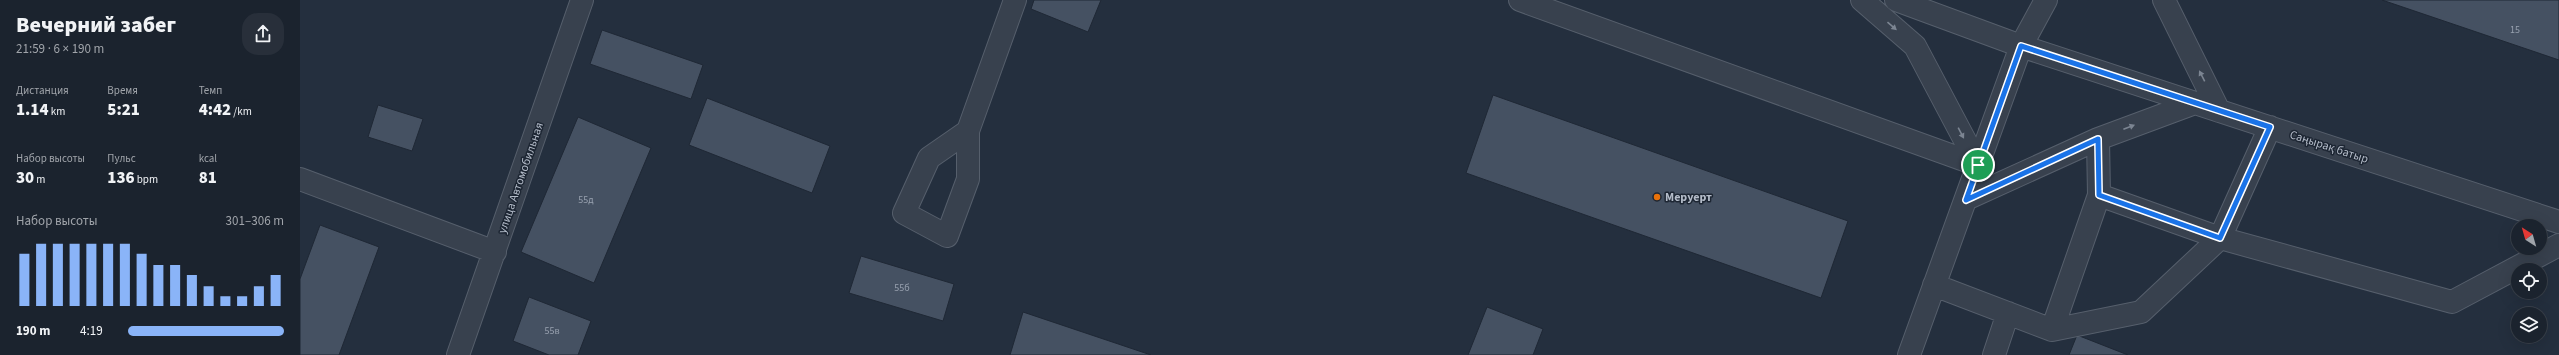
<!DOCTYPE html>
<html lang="ru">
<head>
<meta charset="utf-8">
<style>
  :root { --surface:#1b232e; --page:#282f3a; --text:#f1f3f6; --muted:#a0a4aa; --line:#39404a; --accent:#8ab4f8 }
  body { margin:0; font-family:"Source Sans 3",sans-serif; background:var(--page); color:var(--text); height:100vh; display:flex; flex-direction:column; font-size:15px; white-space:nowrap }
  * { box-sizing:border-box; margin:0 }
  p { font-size:13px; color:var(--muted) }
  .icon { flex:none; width:22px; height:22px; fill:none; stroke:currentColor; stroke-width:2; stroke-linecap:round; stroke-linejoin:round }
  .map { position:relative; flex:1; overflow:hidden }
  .details { display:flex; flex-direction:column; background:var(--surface); width:300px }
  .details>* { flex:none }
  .needle { width:26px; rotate:323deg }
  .controls { position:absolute; left:2211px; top:219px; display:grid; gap:8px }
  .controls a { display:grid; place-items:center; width:36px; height:36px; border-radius:50%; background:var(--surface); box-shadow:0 4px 16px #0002,0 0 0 1px var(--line); font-size:20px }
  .pin { position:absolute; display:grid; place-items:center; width:34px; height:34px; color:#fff; margin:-17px; border:2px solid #fff; border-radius:50%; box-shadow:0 1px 4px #0007 }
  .round { display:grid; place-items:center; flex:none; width:42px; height:42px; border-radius:16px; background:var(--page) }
  .overview { display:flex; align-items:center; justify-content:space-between; height:68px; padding:0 16px }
  h1 { font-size:22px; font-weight:800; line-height:30px }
  .metrics { display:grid; grid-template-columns:repeat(3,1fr); gap:6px; height:68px; padding:4px 16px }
  .metrics div { display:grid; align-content:center }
  .metrics b { font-size:17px; font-weight:800 }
  .metrics small { font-size:11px; font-weight:400 }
  .metrics p { font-size:11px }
  .chart { height:112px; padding:8px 16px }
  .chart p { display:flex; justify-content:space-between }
  .chart svg { width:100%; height:72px; margin-top:4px; stroke:var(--accent); stroke-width:6 }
  ul { padding:0 16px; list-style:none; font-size:13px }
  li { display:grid; grid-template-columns:64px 48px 1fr; align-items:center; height:30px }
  li i { height:10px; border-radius:5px; background:var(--accent) }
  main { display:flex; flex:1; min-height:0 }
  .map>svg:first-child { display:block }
  .building { fill:#455162; stroke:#1f2835 }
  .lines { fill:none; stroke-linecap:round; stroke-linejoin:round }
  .minor-casing { stroke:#565f6c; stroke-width:24 }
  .minor { stroke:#38414e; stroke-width:22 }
  .oneway { fill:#7c8592 }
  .route-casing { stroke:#fff; stroke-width:8 }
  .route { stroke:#1a73e8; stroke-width:5 }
  .food-dot { fill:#e8710a; stroke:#1d2633; stroke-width:1.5 }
  .labels { text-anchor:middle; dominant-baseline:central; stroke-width:3; stroke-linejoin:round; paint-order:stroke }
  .number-label { font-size:10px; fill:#98a1af }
  .street-label { font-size:12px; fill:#b4bcc9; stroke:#1d2633 }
  .poi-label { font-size:12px; font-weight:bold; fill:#b4bcc9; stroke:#1d2633; text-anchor:start }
</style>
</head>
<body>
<main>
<section class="details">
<div class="overview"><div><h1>Вечерний забег</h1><p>21:59 · 6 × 190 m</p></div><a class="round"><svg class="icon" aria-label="share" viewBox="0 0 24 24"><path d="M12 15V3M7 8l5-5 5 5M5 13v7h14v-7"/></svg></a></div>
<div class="metrics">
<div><p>Дистанция</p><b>1.14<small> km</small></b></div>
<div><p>Время</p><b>5:21</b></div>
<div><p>Темп</p><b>4:42<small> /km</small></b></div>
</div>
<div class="metrics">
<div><p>Набор высоты</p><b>30<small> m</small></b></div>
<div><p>Пульс</p><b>136<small> bpm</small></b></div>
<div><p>kcal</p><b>81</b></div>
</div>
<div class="chart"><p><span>Набор высоты</span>301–306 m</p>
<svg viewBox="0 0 160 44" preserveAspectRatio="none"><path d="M5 44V12M15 44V6M25 44V6M35 44V6M45 44V6M55 44V6M65 44V6M75 44V12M85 44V19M95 44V19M105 44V25M115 44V32M125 44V38M135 44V38M145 44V32M155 44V25"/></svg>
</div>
<ul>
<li><b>190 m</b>4:19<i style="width:100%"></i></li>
</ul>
</section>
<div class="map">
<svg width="2259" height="355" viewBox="0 0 2259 355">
  <rect width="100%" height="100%" fill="#242f3e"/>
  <!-- building -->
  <path class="building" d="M 734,0 L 801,0 L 788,32 L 731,9 Z
    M 2082,0 L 2259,0 L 2259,60 Z
    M 302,30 L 403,65 L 391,99 L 290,64 Z
    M 1193,95 L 1548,221 L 1521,298 L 1166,173 Z
    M 407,98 L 530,146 L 512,193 L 389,145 Z
    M 78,105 L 123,119 L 112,151 L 68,137 Z
    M 278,117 L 351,148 L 294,283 L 221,252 Z
    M 20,225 L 79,247 L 39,355 L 0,355 L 0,279 Z
    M 561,256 L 654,284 L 643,321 L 549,293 Z
    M 229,297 L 291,321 L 278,355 L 249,355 L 213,341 Z
    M 1187,307 L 1243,329 L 1233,355 L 1168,355 Z
    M 723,312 L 851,355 L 710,355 Z
    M 1777,335 L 1828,355 L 1769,355 Z"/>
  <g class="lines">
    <!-- minor casing -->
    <g class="minor-casing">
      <path id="minor" d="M 1220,0 L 1678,165
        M 1562,0 L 1615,46 L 1678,165
        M 1596,0 L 1721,46 L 2259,222
        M 1864,0 L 1919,111
        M 668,131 L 629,158 L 604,213 L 647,236 L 668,179 L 668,131 L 715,0
        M 0,179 L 195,252
        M 1799,195 L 1920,238 L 2152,302 L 2259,245
        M 1666,199 L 1798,139 L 1895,103
        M 1634,285 L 1752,330 L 1841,312 L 1920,238 L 1970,127
        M 1752,330 L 1799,195 L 1798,139
        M 158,355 L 282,0
        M 1609,355 L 1721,46 L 1746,0
        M 1694,355 L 1708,313"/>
    </g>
    <!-- minor -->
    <use href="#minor" class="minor"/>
  </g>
  <!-- one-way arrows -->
  <defs><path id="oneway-solid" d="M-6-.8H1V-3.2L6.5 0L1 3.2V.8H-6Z"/></defs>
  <g class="oneway">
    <use href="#oneway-solid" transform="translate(1592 26) rotate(41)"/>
    <use href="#oneway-solid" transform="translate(1902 76) rotate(-117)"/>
    <use href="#oneway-solid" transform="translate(1829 127) rotate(-21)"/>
    <use href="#oneway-solid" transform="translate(1661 133) rotate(62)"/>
  </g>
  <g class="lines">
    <!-- route casing -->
    <g class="route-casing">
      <path id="route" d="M 1721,46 L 1970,127 L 1920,238 L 1799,195 L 1798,139 L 1666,200 Z"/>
    </g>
    <!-- route -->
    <use href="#route" class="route"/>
  </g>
  <!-- markers -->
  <circle class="food-dot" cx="1357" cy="197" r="4"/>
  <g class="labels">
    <!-- number labels -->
    <g class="number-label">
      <text x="2215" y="30">15</text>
      <text x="286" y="200">55д</text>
      <text x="602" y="288">55б</text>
      <text x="252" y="331">55в</text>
    </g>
    <!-- street labels -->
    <g class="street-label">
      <text transform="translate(2029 147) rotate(18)">Саңырақ батыр</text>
      <text transform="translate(221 178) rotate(-71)">улица Автомобильная</text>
    </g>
    <!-- poi labels -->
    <g class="poi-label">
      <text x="1365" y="197">Меруерт</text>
    </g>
  </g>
</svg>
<div class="controls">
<a><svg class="needle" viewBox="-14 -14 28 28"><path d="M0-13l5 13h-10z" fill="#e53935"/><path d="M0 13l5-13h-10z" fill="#a0a4aa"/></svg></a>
<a><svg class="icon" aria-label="locate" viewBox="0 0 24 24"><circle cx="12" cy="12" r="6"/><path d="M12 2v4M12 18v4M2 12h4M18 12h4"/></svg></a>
<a><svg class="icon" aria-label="layers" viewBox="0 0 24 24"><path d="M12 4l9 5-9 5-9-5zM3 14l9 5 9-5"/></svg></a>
</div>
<div class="pin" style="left:1678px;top:165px;background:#1e9e55"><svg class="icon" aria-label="arrive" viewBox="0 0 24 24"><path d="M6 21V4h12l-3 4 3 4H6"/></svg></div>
</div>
</main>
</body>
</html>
